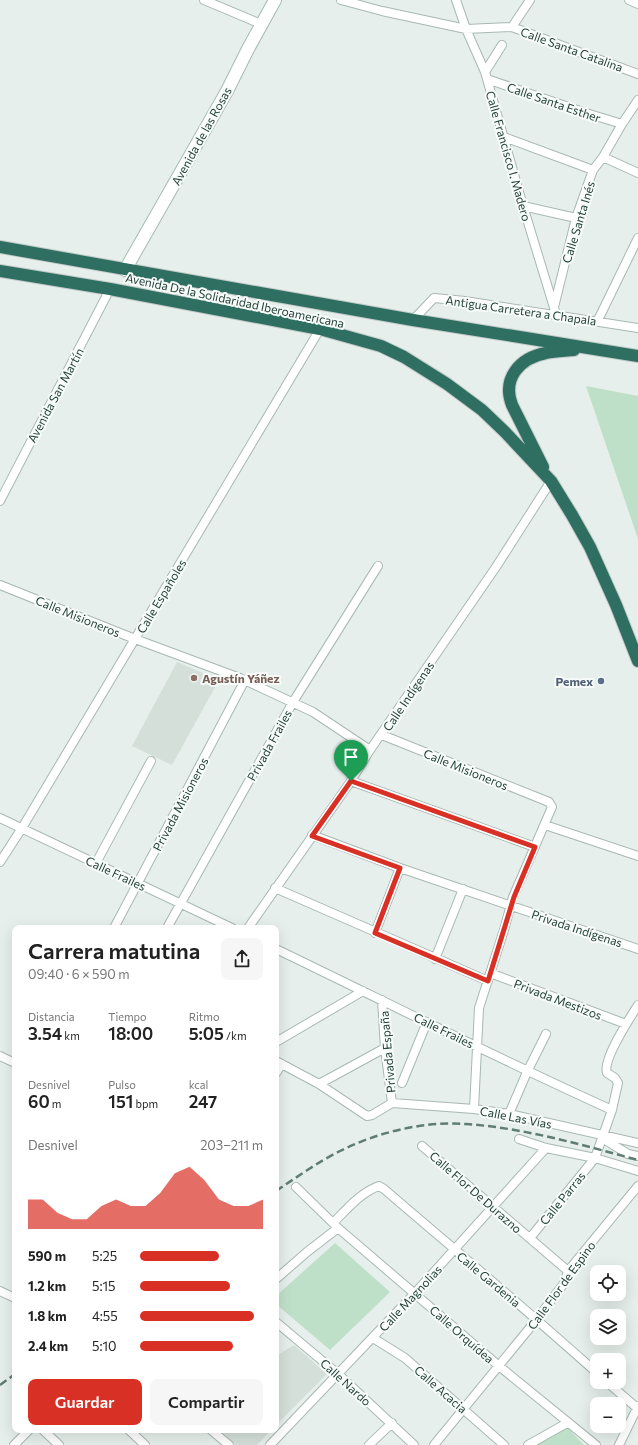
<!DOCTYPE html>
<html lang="es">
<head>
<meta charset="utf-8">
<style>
  :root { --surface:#fff; --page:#f6f6f6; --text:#222; --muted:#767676; --accent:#d93025 }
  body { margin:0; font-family:Commissioner,sans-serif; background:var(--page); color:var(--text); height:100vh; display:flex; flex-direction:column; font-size:15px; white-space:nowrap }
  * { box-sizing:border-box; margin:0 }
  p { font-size:13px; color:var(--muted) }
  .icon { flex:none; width:22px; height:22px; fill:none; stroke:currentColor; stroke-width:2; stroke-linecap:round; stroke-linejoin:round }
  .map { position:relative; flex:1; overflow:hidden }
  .sheet { position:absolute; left:12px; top:925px; width:267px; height:508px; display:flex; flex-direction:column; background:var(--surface); border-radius:8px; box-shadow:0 4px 16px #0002 }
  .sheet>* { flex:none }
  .controls { position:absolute; left:590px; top:1265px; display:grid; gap:8px }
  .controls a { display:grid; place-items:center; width:36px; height:36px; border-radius:8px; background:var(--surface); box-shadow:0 4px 16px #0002; font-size:20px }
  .pin { position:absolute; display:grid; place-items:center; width:34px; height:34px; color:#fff; margin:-41px -17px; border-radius:50% 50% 50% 0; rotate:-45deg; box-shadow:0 0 4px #0007 }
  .pin .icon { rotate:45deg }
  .round { display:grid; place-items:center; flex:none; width:42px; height:42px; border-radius:8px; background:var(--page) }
  .overview { display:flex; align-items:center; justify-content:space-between; height:68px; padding:0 16px }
  h1 { font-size:22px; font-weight:600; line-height:30px }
  .figures { display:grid; grid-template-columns:repeat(3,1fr); gap:6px; height:68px; padding:4px 16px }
  .figures div { display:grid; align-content:center }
  .figures b { font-size:17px; font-weight:600 }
  .figures small { font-size:11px; font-weight:400 }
  .figures p { font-size:11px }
  .chart { height:112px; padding:8px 16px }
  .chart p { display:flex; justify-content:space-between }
  .chart svg { width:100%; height:72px; margin-top:4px; fill:var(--accent); opacity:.7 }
  .action { display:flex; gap:8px; margin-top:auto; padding:8px 16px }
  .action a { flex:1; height:46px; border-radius:8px; background:var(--accent); color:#fff; font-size:16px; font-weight:600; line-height:46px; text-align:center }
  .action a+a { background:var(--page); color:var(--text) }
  ul { padding:0 16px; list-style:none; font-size:13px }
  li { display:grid; grid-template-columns:64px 48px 1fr; align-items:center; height:30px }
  li i { height:10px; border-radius:5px; background:var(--accent) }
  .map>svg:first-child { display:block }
  .built { fill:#d4dfda }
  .green { fill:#bfe0c8 }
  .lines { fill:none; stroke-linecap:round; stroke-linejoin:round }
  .street-casing { stroke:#a8b8b2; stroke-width:10 }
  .secondary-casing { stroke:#a4bbb3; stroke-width:14 }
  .highway-casing { stroke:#c2cac8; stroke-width:14 }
  .street { stroke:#fff; stroke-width:8 }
  .secondary { stroke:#fff; stroke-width:12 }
  .highway { stroke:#2f6f62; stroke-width:12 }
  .rail { stroke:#5f7d75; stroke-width:2.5; stroke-dasharray:8 4; stroke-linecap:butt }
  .route-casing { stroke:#fff; stroke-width:8 }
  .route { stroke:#d93025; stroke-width:5 }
  .education-dot { fill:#8d6e63; stroke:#f7fbf9; stroke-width:1.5 }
  .service-dot { fill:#5c6f8a; stroke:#f7fbf9; stroke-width:1.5 }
  .labels { text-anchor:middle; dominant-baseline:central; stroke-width:4; stroke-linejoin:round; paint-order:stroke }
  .street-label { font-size:12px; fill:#24423a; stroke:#f7fbf9 }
  .education-label { font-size:12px; font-weight:bold; fill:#785e54; stroke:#f7fbf9; text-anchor:start }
  .service-label { font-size:12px; font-weight:bold; fill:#4e5e75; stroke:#f7fbf9; text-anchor:end }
</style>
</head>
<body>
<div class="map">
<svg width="638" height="1445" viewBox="0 0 638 1445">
  <rect width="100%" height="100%" fill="#e6efeb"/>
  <!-- built -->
  <path class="built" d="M 177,662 L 219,680 L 172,765 L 132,746 Z
    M 294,1345 L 327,1374 L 276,1425 L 276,1356 Z
    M 218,1430 L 271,1430 L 257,1445 L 236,1445 Z"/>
  <!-- green -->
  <path class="green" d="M 586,386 L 638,396 L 638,539 Z
    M 335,1243 L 390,1292 L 330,1350 L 276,1304 L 276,1296 Z
    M 567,1427 L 584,1445 L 534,1445 Z"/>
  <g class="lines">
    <!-- street casing -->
    <g class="street-casing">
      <path id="street" d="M 204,0 L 261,24
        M 341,0 L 382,11 L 466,29 L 512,27 L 638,74
        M 456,0 L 466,29 L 485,72 L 523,206 L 556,314
        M 629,0 L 638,4
        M 512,27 L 530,0
        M 485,72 L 502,45
        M 487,79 L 586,113 L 622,124
        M 504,137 L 593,170
        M 603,157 L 638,173
        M 523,206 L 576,218
        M 554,307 L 576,218 L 593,170 L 603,157 L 622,124 L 638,100
        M 413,320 L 434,298 L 465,301 L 638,328
        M 598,320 L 638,238
        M 0,501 L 110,289
        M 0,585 L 135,639 L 240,678 L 313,712 L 370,750
        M 382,735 L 549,802 L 552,807 L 513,897 L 504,930 L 479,1008 L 474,1109
        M 351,781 L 535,847
        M 0,818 L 232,928
        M 545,825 L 638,856
        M 312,835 L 400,868 L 638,949
        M 0,862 L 22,828 L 320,329
        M 96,863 L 151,761
        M 275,888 L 488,981
        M 114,928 L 245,680
        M 167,928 L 293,702 L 378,566
        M 248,928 L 351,781 L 370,750 L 496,567 L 551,481
        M 375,933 L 400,868
        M 276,949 C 388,1003 499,1059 612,1110
        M 435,959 L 463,889
        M 490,973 L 626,1024
        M 382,1000 L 385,1048 L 392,1103
        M 276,1042 L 363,991
        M 0,1056 L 15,1063
        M 276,1061 L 319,1084 L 367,1116 L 372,1115 L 392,1103
        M 276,1073 L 282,1064
        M 402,1083 L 427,1022
        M 319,1084 L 385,1048
        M 392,1103 L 474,1109 L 509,1114 L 638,1143
        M 509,1114 L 527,1072 L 546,1034
        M 602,1138 L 628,1154 L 638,1156
        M 519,1139 L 546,1148 L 595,1158 L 638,1171
        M 422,1146 L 568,1271
        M 296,1187 L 338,1228 L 499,1366 L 596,1445
        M 333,1223 C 346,1210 361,1192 379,1186 L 384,1189 C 455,1250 527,1310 597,1373
        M 530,1238 L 595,1158 L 612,1110 L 618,1083 L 615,1078 L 607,1073 C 602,1060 630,1018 638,1005
        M 276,1279 L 307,1252 L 338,1228
        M 0,1291 L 15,1298
        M 276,1322 L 338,1374 L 414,1445
        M 373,1338 L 405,1358 L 504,1445
        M 607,1382 L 637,1408
        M 43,1430 L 59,1445
        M 129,1430 L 145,1445
        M 211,1430 L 229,1445
        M 14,1445 L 29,1430
        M 270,1445 L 415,1293 L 546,1148
        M 369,1445 L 392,1423
        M 434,1445 L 537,1319 L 565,1282 L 568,1271 L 638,1186
        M 528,1445 L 567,1423
        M 619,1445 L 638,1406"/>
    </g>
    <!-- secondary casing -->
    <g class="secondary-casing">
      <path id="secondary" d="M 125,270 L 227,91 L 248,49 L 275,0"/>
    </g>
    <!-- highway casing -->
    <g class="highway-casing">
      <path id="highway" d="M 0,247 L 413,320 L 638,356
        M 0,271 L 110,289 L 320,329 L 381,346 L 404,357 L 447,384 L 482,410 L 505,432 L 551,481 L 572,515 L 590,547 L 616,605 L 638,661
        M 543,467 L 512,405 C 502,379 519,358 546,353 C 555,351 564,351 574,350"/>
    </g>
    <!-- street -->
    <use href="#street" class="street"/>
    <!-- secondary -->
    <use href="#secondary" class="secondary"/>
    <!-- highway -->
    <use href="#highway" class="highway"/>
    <!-- rail -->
    <path class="rail" d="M 276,1191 C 297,1177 318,1162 340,1151 C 378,1132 424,1121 466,1124 C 525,1128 582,1145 638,1160
      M 0,1385 L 15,1374"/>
  </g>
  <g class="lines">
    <!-- route casing -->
    <g class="route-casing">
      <path id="route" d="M 351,781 L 535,847 L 514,897 L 488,981 L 375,933 L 400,868 L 312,836 Z"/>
    </g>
    <!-- route -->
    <use href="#route" class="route"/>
  </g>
  <!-- markers -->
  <circle class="education-dot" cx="194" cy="678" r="4"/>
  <circle class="service-dot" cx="601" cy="681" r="4"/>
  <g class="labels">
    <!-- street labels -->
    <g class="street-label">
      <text transform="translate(572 49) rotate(20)">Calle Santa Catalina</text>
      <text transform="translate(554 102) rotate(19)">Calle Santa Esther</text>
      <text transform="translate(201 136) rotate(-61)">Avenida de las Rosas</text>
      <text transform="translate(509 156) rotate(74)">Calle Francisco I. Madero</text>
      <text transform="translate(578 222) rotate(-73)">Calle Santa Inés</text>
      <text transform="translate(235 300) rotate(12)">Avenida De la Solidaridad Iberoamericana</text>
      <text transform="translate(521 310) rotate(8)">Antigua Carretera a Chapala</text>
      <text transform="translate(55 395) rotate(-62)">Avenida San Martín</text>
      <text transform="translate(161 596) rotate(-59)">Calle Españoles</text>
      <text transform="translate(78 616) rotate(22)">Calle Misioneros</text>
      <text transform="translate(408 696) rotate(-56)">Calle Indígenas</text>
      <text transform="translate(269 745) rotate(-61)">Privada Frailes</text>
      <text transform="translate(466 769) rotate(22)">Calle Misioneros</text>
      <text transform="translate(180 804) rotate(-62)">Privada Misioneros</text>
      <text transform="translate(116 873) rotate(25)">Calle Frailes</text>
      <text transform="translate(577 928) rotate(18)">Privada Indígenas</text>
      <text transform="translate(558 999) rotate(21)">Privada Mestizos</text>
      <text transform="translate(444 1030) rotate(26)">Calle Frailes</text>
      <text transform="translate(387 1052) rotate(-95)">Privada España</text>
      <text transform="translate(516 1117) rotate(11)">Calle Las Vías</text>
      <text transform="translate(476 1192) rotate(41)">Calle Flor De Durazno</text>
      <text transform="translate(562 1198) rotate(-51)">Calle Parras</text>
      <text transform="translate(489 1279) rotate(40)">Calle Gardenia</text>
      <text transform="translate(561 1285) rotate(-54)">Calle Flor de Espino</text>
      <text transform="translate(410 1298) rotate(-47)">Calle Magnolias</text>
      <text transform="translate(462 1334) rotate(41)">Calle Orquídea</text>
      <text transform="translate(346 1382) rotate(42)">Calle Nardo</text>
      <text transform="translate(441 1389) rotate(41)">Calle Acacia</text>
    </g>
    <!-- education labels -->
    <g class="education-label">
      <text x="202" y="678">Agustín Yáñez</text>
    </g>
    <!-- service labels -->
    <g class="service-label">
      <text x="593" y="681">Pemex</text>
    </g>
  </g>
</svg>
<div class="controls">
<a><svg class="icon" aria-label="locate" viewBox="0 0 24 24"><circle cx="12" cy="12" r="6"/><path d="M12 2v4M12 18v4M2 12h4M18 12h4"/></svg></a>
<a><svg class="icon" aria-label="layers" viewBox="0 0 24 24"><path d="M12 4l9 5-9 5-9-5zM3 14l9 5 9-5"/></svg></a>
<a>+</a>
<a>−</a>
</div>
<div class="pin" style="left:351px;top:781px;background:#1e9e55"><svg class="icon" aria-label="arrive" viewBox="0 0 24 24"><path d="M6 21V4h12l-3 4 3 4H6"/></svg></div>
<section class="sheet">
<div class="overview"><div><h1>Carrera matutina</h1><p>09:40 · 6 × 590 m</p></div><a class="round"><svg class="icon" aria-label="share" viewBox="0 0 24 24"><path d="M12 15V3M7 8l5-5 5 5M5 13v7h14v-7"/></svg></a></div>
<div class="figures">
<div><p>Distancia</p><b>3.54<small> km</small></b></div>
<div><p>Tiempo</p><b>18:00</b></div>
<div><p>Ritmo</p><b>5:05<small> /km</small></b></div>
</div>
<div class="figures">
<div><p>Desnivel</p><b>60<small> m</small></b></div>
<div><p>Pulso</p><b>151<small> bpm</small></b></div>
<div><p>kcal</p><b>247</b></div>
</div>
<div class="chart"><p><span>Desnivel</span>203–211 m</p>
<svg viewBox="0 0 160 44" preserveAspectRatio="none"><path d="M0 44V26L10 26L20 34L30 38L40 38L50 30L60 26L70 30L80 30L90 22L100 10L110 6L120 14L130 26L140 30L150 30L160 26V44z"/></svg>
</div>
<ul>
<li><b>590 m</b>5:25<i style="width:64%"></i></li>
<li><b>1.2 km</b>5:15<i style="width:73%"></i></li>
<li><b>1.8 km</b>4:55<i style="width:93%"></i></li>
<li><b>2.4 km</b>5:10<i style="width:76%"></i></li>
</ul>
<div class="action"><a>Guardar</a><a>Compartir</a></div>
</section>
</div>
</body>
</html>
